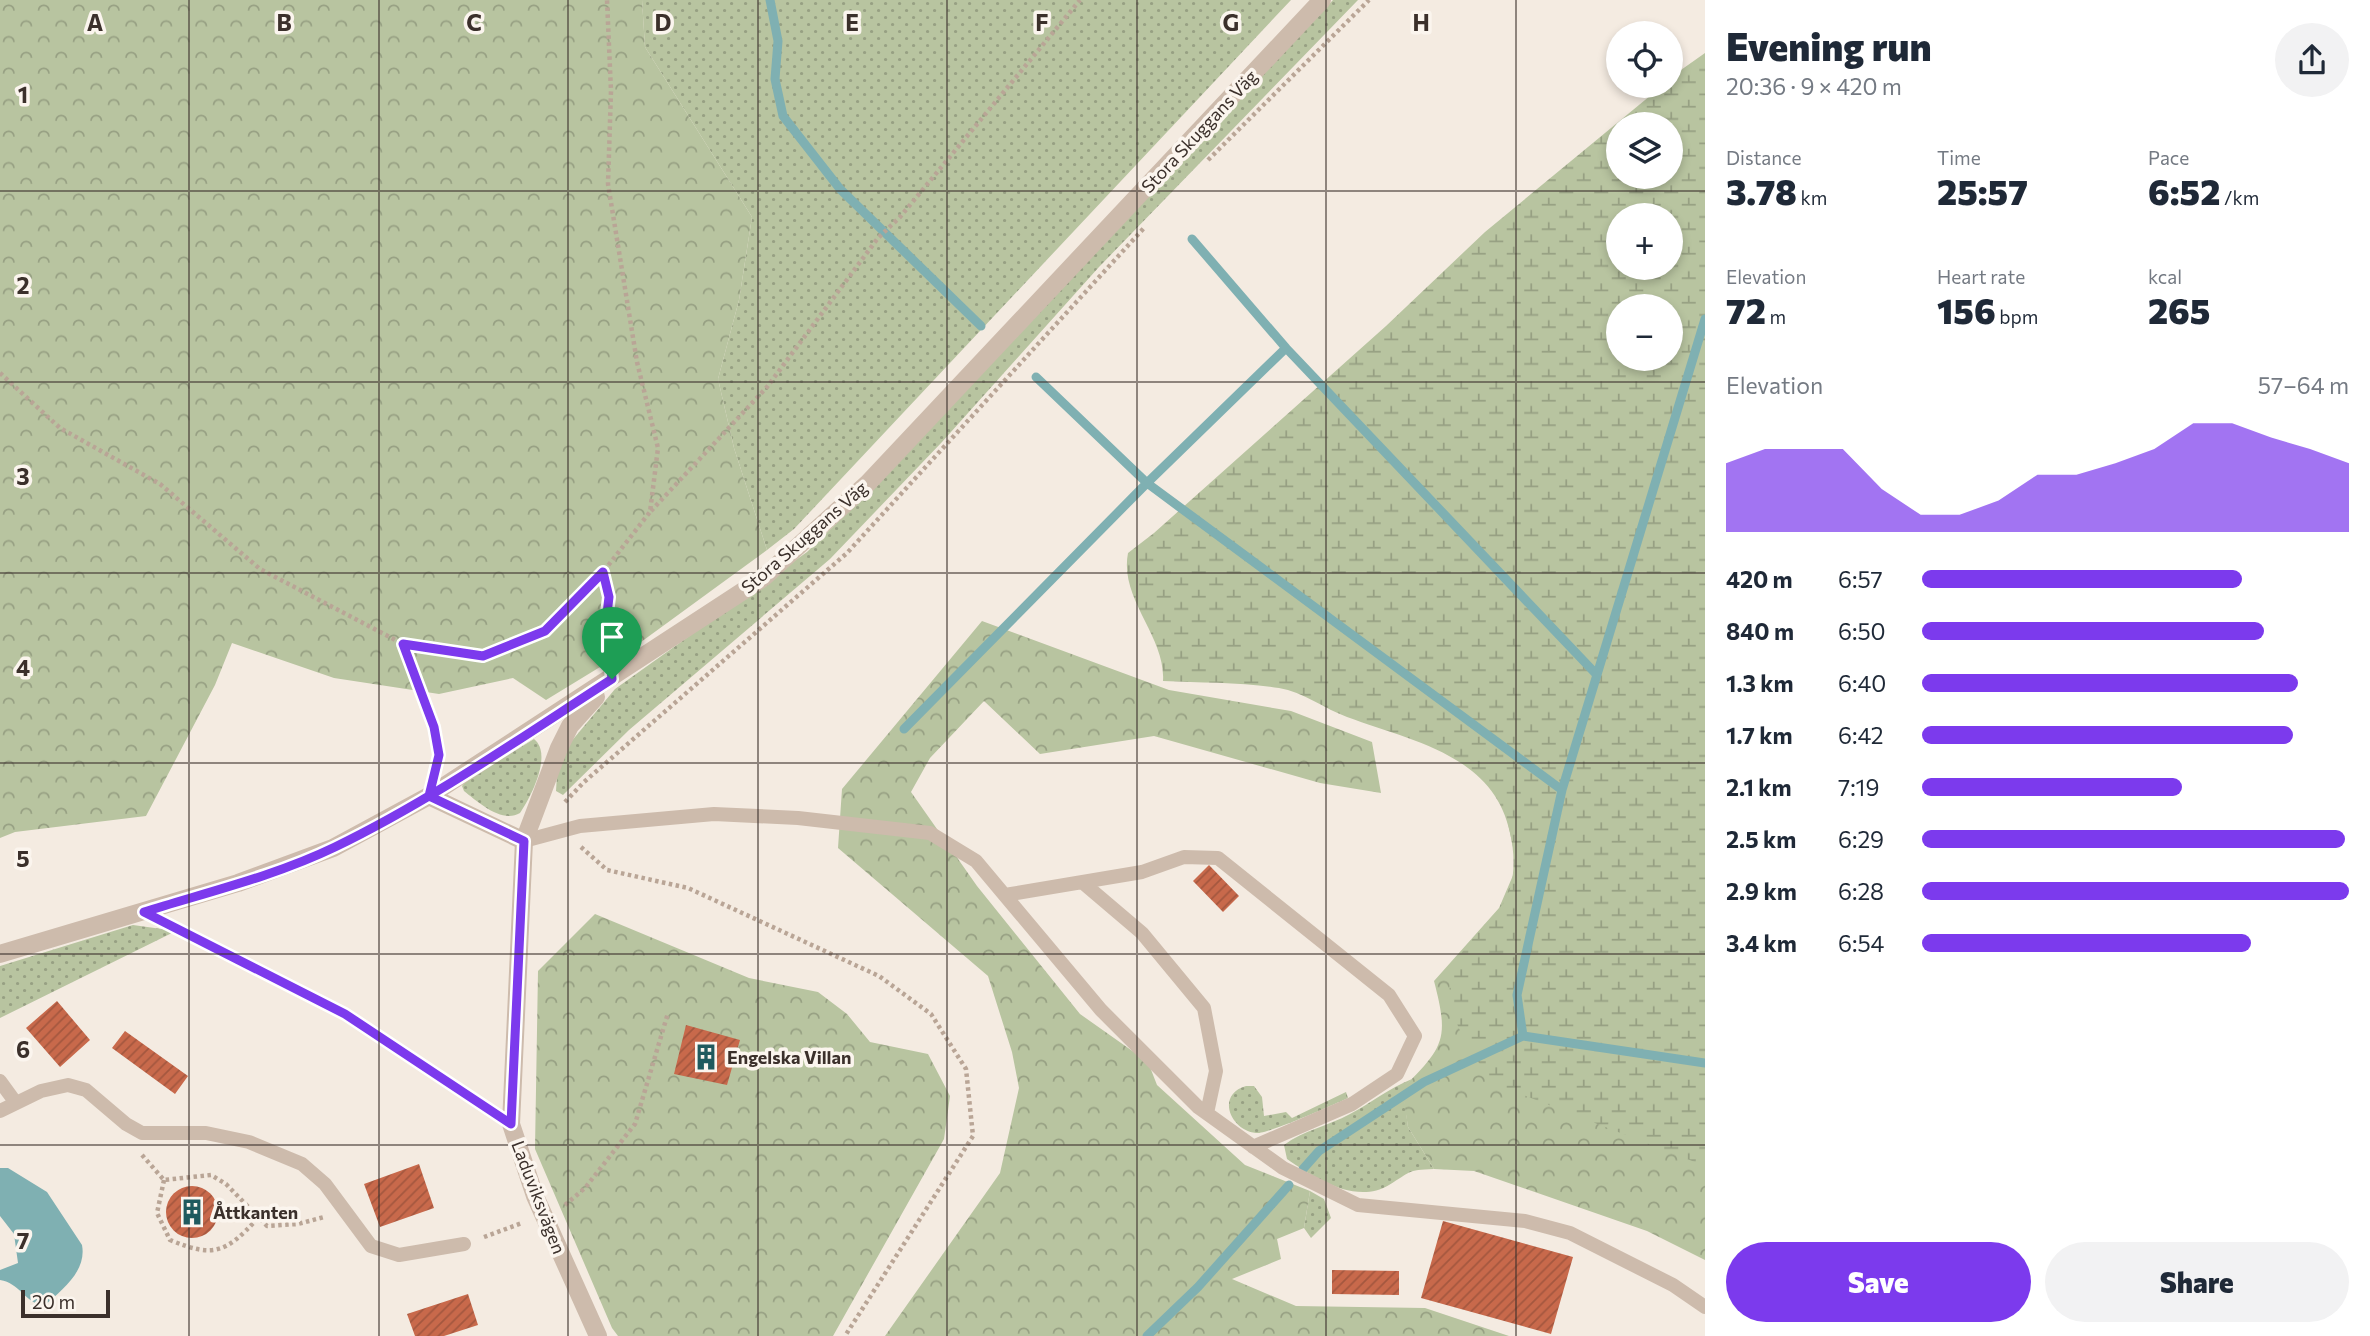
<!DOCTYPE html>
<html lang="en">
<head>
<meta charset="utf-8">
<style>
  :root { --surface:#fff; --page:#f2f2f3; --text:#1f2937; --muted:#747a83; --accent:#7c3aed }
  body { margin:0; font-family:Commissioner,sans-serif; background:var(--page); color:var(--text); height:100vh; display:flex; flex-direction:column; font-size:26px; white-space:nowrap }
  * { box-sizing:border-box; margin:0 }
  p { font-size:23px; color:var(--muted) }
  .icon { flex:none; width:38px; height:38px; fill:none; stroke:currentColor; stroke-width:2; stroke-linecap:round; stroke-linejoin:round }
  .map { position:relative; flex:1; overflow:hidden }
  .details { display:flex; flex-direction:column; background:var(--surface); width:665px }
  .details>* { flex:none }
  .tools { position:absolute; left:1606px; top:21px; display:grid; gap:14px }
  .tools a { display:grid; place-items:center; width:77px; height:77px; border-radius:50%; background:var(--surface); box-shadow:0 4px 10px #0003; font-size:35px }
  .scale { position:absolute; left:21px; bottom:18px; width:89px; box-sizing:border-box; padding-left:7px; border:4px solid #3b302b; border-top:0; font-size:19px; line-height:24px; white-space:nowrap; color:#3b302b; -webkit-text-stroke:5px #fbf5ee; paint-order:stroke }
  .pin { position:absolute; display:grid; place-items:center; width:60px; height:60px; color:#fff; margin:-72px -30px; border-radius:50% 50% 50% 0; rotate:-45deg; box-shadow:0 0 7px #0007 }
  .pin .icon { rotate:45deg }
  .round { display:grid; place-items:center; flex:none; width:74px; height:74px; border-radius:37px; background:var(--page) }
  .overview { display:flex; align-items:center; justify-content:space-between; height:119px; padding:0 21px }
  h1 { font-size:38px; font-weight:800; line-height:52px }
  .metrics { display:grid; grid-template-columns:repeat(3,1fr); gap:10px; height:119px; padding:7px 21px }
  .metrics div { display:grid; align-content:center }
  .metrics b { font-size:35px; font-weight:800 }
  .metrics small { font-size:19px; font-weight:400 }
  .metrics p { font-size:19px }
  .chart { height:196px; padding:14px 21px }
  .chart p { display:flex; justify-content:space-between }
  .chart svg { width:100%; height:126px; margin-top:7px; fill:var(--accent); opacity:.7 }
  .cta { display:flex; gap:14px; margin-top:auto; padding:14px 21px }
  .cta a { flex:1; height:80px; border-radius:42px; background:var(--accent); color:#fff; font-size:28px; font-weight:800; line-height:80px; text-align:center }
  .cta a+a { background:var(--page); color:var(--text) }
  ul { padding:0 21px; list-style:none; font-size:23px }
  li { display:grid; grid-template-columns:112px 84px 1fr; align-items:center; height:52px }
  li i { height:18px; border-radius:9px; background:var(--accent) }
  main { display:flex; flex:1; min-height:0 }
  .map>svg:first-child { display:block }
  .grass { fill:url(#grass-dots) }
  .forest { fill:url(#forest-crowns) }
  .wetland { fill:url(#wetland-marsh); fill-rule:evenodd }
  .water { fill:#7fb0b2 }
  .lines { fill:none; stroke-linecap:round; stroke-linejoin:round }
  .stream { stroke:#7fb0b2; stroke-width:9 }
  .building { fill:url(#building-hatch) }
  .path { stroke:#b9a596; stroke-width:4.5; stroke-dasharray:3.5 3.5; stroke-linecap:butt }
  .service { stroke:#cdbbac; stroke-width:14 }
  .minor { stroke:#cdbbac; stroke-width:18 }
  .route-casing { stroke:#fff; stroke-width:14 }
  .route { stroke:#7c3aed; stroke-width:9 }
  .grid { fill:none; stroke:#3b302b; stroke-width:2; stroke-opacity:0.55 }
  .labels { text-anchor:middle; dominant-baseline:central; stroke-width:7; stroke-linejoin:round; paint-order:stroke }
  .street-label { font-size:18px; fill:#3b302b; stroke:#fbf5ee }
  .poi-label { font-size:18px; font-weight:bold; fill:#3b302b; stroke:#fbf5ee; text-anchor:start }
  .grid-label { font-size:23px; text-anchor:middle; font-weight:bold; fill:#3b302b; stroke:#fbf5ee; stroke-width:7; stroke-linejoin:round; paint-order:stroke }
</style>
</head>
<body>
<main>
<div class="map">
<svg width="1705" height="1336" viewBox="0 0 1705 1336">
  <defs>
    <pattern id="grass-dots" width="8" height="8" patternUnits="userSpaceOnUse" patternTransform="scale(1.75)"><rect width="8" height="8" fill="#b8c4a0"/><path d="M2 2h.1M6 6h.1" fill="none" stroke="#97a083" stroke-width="1.8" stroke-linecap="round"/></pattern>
    <pattern id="forest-crowns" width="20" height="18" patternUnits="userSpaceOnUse" patternTransform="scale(1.75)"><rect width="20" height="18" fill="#b8c4a0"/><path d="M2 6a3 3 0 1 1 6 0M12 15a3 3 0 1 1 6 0" fill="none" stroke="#97a083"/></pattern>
    <pattern id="wetland-marsh" width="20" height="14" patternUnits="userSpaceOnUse" patternTransform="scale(1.75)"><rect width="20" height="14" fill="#b8c4a0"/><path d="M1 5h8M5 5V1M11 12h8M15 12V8" fill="none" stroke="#97a083"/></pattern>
    <pattern id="building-hatch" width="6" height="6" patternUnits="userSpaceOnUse" patternTransform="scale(1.75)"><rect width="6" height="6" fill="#c8694b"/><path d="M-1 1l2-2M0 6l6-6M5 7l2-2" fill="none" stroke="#a4573f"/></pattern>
  </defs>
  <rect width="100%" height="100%" fill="#f4ebe1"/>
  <!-- grass -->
  <path class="grass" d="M 642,0 L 1291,0 L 794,529 L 767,550 L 734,448 L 718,379 L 739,300 L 752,217 L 645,47 Z
    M 1333,0 L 1358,0 L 1099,267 L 942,442 L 830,559 L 629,730 L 563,795 L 556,791 L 557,775 L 570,743 L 615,689 L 807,552 L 880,481 Z
    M 534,739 C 553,754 531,797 520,813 C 502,824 478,802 464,791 L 462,786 L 466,781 Z
    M 133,925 L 176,931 L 0,1018 L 0,966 Z
    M 1412,1079 L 1403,1089 L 1408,1127 L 1434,1169 C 1406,1170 1411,1172 1389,1185 C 1356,1205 1314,1178 1287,1159 L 1284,1145 C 1304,1130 1328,1126 1350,1114 C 1371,1103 1389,1088 1412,1079 Z
    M 1246,1086 L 1254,1086 L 1262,1097 L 1264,1116 L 1286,1112 L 1292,1118 L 1346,1092 L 1348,1098 C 1333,1105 1268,1134 1256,1133 C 1231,1131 1215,1095 1246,1086 Z
    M 1310,1191 L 1324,1199 L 1331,1218 L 1311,1238 L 1304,1228 Z"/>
  <!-- forest -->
  <path class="forest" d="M 0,0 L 642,0 L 645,47 L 752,217 L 739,300 L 718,379 L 734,448 L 767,550 L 641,642 L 546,700 L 513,678 L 439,694 L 334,678 L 232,643 L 215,685 L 146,816 L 15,832 L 0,838 Z
    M 982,621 L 1169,690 L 1291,711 L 1372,742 L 1381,793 L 1320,783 L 1154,736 L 1040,754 L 984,701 L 930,758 L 911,792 L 977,886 L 1080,1014 L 1148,1062 L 1157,1085 L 1245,1165 L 1310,1191 L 1304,1228 L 1277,1239 L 1281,1259 L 1232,1279 L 1296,1306 L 1425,1308 L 1509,1336 L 885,1336 L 1000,1173 L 1019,1088 L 1012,1052 L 988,976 L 838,848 L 842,789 Z
    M 1475,765 L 1503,784 L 1705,1132 L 1705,1260 L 1647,1231 L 1474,1171 L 1434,1169 L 1408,1127 L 1402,1089 C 1445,1046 1449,1039 1434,981 L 1499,908 L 1517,866 L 1505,809 Z
    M 595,914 L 749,978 L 818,992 L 847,1014 L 870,1042 L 928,1054 L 950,1096 L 944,1139 L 833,1336 L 618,1336 L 612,1328 L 535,1149 L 538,971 Z"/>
  <!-- wetland -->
  <path class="wetland" d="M 1705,53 L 1705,1166 L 1498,1085 C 1471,1058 1439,1007 1453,967 C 1457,957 1468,945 1475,936 C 1488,920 1506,907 1511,885 C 1515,868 1514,850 1510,833 C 1494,755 1412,741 1347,717 C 1325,709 1303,692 1279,688 C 1242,682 1201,683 1163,681 C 1166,636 1119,599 1128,553 L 1154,533 L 1386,326 L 1485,232 L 1662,86 L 1671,86 L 1671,77 ZM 1619,124 L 1671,124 L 1671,177 L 1619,177 ZM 1619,215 L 1671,215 L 1671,268 L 1619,268 ZM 1619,306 L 1671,306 L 1671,359 L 1619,359 Z"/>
  <!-- water -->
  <path class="water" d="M 0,1168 L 8,1168 L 47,1192 L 82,1245 C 87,1271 62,1290 44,1306 C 25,1303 20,1283 0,1280 L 0,1270 L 18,1263 L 14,1234 L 0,1216 Z"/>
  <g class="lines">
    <!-- stream -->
    <path class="stream" d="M 770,0 L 778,41 L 775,79 L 783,116 L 840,189 L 981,326
      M 1286,348 L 1597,675
      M 1036,377 L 1147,483 L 1562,790 L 1517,995 L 1523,1036
      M 904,729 L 1147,483 L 1286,348 L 1192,239
      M 1562,790 L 1705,319
      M 1303,1169 L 1319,1151 L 1424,1082 L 1523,1036 L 1705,1063
      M 1147,1336 L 1198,1287 L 1289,1185"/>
  </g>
  <!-- building -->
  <path class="building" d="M 1209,865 L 1239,896 L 1223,912 L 1193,881 Z
    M 57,1001 L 90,1040 L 60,1067 L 26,1028 Z
    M 686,1025 L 740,1040 L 727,1085 L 674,1074 Z
    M 125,1031 L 188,1076 L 175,1094 L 112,1048 Z
    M 419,1164 L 434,1208 L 380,1227 L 364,1184 Z
    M166 1212a26 26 0 1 1 52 0a26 26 0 1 1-52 0Z
    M 1443,1221 L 1573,1257 L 1551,1334 L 1421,1298 Z
    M 1332,1270 L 1399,1271 L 1399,1295 L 1332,1294 Z
    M 468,1294 L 478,1325 L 444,1336 L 415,1336 L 407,1314 Z"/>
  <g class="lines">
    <!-- path -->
    <path class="path" d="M 1208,160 L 1369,0
      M 0,373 L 60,428 L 160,484 L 260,569 L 403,644 L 483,656 L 545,631 L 603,572 L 650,512 L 658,448 L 637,362 L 608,184 L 611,91 L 607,0
      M 651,511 L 767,387 L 878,238 L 900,217 L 1080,0
      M 603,573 C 610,599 606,623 609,650
      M 404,645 C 415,674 445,732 437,763
      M 565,802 L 584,782 L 847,553 L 1144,228
      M 581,847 L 607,870 L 688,888 L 879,976 L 931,1014 L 966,1069 L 973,1136 L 845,1336
      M 173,926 L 345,1014 L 489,1109
      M 142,1155 L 164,1180 L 211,1175 L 226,1184 L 267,1226 L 298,1224 L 324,1217
      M 164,1180 L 157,1213 L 170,1240 C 213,1258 226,1253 257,1219
      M 565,1205 L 585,1188 L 635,1124 L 668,1013
      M 484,1237 L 522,1223"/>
    <!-- service -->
    <path class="service" d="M 524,841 L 580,826 L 714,814 L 798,818 L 930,833 L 976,861 L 1101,1010 L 1198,1107 L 1283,1168 L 1358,1205 L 1525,1221 L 1570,1233 L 1673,1285 L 1705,1307
      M 1082,882 L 1142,933 L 1204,1008 L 1216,1071 L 1207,1113
      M 1005,895 L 1142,872 L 1184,857 L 1218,858 L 1389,995 L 1415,1036 L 1397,1074 L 1352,1104 L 1253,1147
      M 0,1081 L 16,1103
      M 0,1111 L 41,1091 L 68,1085 L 86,1090 L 126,1124 L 142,1133 L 206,1133 L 249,1142 L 302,1164 L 325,1184 L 371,1246 L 399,1255 L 464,1244"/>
    <!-- minor -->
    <path class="minor" d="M 596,697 L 570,726 L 559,748 L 524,841 L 511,1124 L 535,1196 L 598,1336
      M 429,796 L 524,841
      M 0,954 L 238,883 L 333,848 L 429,796 L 763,578 L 868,483 L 1322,0"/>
  </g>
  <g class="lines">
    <!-- route casing -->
    <g class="route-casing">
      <path id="route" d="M 612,679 L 606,622 L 609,597 L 603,572 L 545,631 L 483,656 L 403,644 L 434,727 L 439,755 L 429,796 L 524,841 L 511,1124 L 345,1014 L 144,912 C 208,892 275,876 335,847 C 432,800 522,737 612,679"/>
    </g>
    <!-- route -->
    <use href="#route" class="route"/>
  </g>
  <!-- grid -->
  <path class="grid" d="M 189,0 L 189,1336M 379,0 L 379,1336M 568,0 L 568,1336M 758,0 L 758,1336M 947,0 L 947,1336M 1137,0 L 1137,1336M 1326,0 L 1326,1336M 1516,0 L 1516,1336M 0,191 L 1705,191M 0,382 L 1705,382M 0,573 L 1705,573M 0,763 L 1705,763M 0,954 L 1705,954M 0,1145 L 1705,1145"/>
  <!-- icons -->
  <defs>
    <g id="building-bare" transform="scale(2.1)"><path d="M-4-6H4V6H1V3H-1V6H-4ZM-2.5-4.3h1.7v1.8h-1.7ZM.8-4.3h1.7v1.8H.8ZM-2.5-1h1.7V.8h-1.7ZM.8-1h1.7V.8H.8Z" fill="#1f5a5e" stroke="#fbf5ee" stroke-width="2.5" paint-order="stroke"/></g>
  </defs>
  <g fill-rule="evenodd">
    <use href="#building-bare" x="706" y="1057"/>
    <use href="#building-bare" x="192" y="1212"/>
  </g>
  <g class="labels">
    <!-- street labels -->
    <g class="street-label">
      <text transform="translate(1199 131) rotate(-47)">Stora Skuggans Väg</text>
      <text transform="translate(804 537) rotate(-41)">Stora Skuggans Väg</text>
      <text transform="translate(539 1197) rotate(69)">Laduviksvägen</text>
    </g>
    <!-- poi labels -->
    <g class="poi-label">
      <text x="727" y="1057">Engelska Villan</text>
      <text x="213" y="1212">Åttkanten</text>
    </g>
  </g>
  <g class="grid-label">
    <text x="95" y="31">A</text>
    <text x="284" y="31">B</text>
    <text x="474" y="31">C</text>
    <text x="663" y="31">D</text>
    <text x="852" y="31">E</text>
    <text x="1042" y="31">F</text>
    <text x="1231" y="31">G</text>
    <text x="1421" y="31">H</text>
    <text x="23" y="103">1</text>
    <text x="23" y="294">2</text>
    <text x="23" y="485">3</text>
    <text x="23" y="676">4</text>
    <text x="23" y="867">5</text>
    <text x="23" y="1058">6</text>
    <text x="23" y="1249">7</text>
  </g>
</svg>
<div class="tools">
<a><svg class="icon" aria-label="locate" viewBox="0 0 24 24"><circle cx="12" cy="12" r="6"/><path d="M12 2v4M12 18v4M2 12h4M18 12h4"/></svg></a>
<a><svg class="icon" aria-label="layers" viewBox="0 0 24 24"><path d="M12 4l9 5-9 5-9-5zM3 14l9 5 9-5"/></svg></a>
<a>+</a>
<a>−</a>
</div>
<div class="scale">20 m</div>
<div class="pin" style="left:612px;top:679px;background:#1e9e55"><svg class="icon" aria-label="arrive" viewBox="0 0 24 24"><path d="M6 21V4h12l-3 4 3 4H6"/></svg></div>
</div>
<section class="details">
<div class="overview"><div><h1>Evening run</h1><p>20:36 · 9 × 420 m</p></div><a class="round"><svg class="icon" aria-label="share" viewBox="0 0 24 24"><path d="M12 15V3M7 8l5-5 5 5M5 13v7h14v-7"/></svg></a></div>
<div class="metrics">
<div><p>Distance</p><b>3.78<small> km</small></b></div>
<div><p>Time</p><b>25:57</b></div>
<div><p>Pace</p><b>6:52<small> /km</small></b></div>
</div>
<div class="metrics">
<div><p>Elevation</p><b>72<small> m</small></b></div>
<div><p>Heart rate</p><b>156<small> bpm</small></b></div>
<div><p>kcal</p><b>265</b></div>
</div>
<div class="chart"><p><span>Elevation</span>57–64 m</p>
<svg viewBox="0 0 160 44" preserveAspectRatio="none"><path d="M0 44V20L10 15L20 15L30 15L40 29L50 38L60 38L70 33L80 24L90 24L100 20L110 15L120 6L130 6L140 11L150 15L160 20V44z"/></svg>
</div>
<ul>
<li><b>420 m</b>6:57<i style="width:75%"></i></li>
<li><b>840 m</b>6:50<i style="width:80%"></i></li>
<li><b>1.3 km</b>6:40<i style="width:88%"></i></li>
<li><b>1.7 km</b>6:42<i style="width:87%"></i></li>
<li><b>2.1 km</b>7:19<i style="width:61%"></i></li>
<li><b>2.5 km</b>6:29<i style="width:99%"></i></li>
<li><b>2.9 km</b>6:28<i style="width:100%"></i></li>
<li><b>3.4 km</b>6:54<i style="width:77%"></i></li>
</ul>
<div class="cta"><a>Save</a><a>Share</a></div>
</section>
</main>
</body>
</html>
